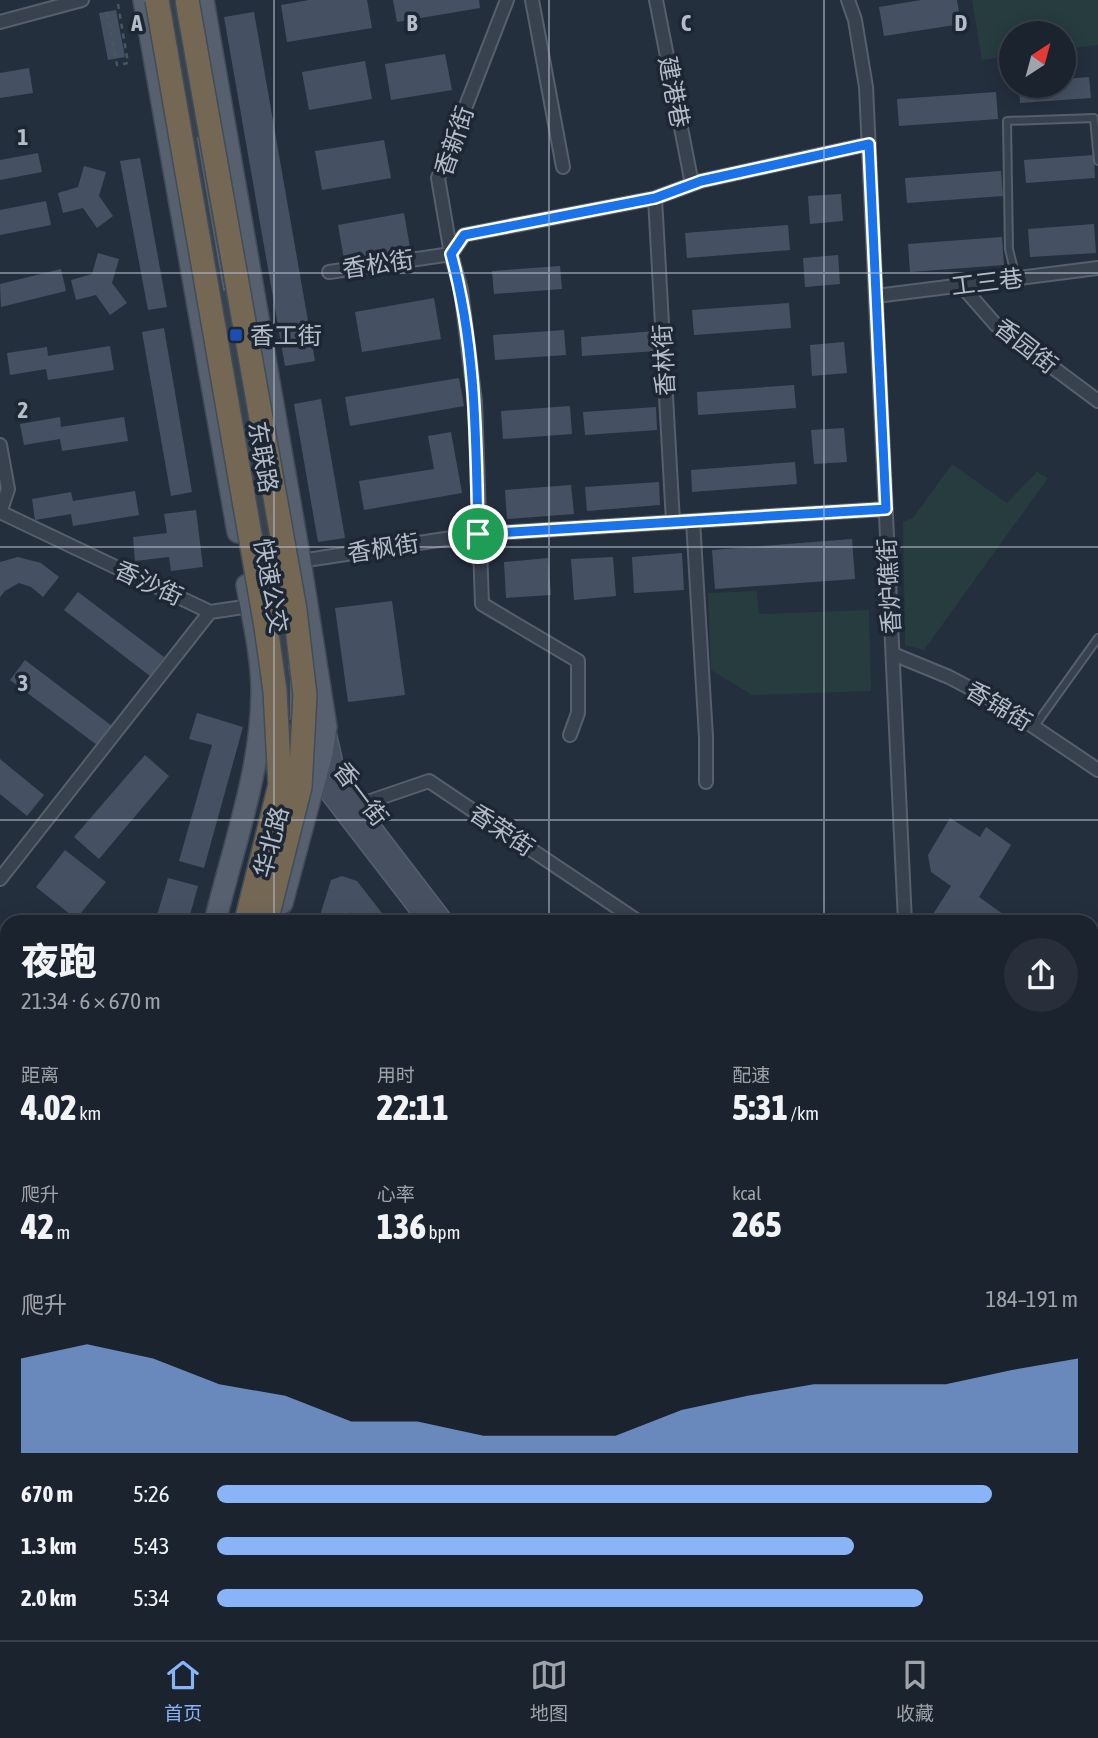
<!DOCTYPE html>
<html lang="zh">
<head>
<meta charset="utf-8">
<style>
  :root { --surface:#1b232e; --page:#282f3a; --text:#f1f3f6; --muted:#a0a4aa; --line:#39404a; --accent:#8ab4f8 }
  body { margin:0; font-family:"Asap Condensed","Noto Sans SC",sans-serif; background:var(--page); color:var(--text); height:100vh; display:flex; flex-direction:column; font-size:26px; white-space:nowrap }
  * { box-sizing:border-box; margin:0 }
  p { font-size:23px; color:var(--muted) }
  .icon { flex:none; width:38px; height:38px; fill:none; stroke:currentColor; stroke-width:2; stroke-linecap:round; stroke-linejoin:round }
  .map { position:relative; flex:1; overflow:hidden }
  .drawer { position:absolute; left:0px; top:915px; width:1099px; height:726px; display:flex; flex-direction:column; background:var(--surface); border-radius:21px 21px 0 0; box-shadow:0 4px 18px #0003,0 0 0 2px var(--line) }
  .drawer>* { flex:none }
  .needle { width:46px; rotate:36deg }
  .buttons { position:absolute; left:999px; top:21px; display:grid; gap:14px }
  .buttons a { display:grid; place-items:center; width:77px; height:77px; border-radius:50%; background:var(--surface); box-shadow:0 4px 18px #0003,0 0 0 2px var(--line); font-size:35px }
  .pin { position:absolute; display:grid; place-items:center; width:60px; height:60px; color:#fff; margin:-30px; border:4px solid #fff; border-radius:50%; box-shadow:0 2px 7px #0007 }
  .round { display:grid; place-items:center; flex:none; width:74px; height:74px; border-radius:37px; background:var(--page) }
  .headline { display:flex; align-items:center; justify-content:space-between; height:119px; padding:0 21px }
  h1 { font-size:38px; font-weight:800; line-height:52px }
  .stats { display:grid; grid-template-columns:repeat(3,1fr); gap:10px; height:119px; padding:7px 21px }
  .stats div { display:grid; align-content:center }
  .stats b { font-size:35px; font-weight:800 }
  .stats small { font-size:19px; font-weight:400 }
  .stats p { font-size:19px }
  .chart { height:196px; padding:14px 21px }
  .chart p { display:flex; justify-content:space-between }
  .chart svg { width:100%; height:126px; margin-top:7px; fill:var(--accent); opacity:.7 }
  ul { padding:0 21px; list-style:none; font-size:23px }
  li { display:grid; grid-template-columns:112px 84px 1fr; align-items:center; height:52px }
  li i { height:18px; border-radius:9px; background:var(--accent) }
  .tab-bar { display:flex; justify-content:space-around; align-items:center; height:98px; border-top:2px solid var(--line); background:var(--surface); font-size:19px; color:var(--muted) }
  .tab-bar a { display:grid; justify-items:center; gap:4px }
  .tab-bar .current { color:var(--accent) }
  .map>svg:first-child { display:block }
  .green { fill:#263c3f }
  .building { fill:#455162 }
  .lines { fill:none; stroke-linecap:round; stroke-linejoin:round }
  .lane-casing { stroke:#565f6c; stroke-width:10 }
  .street-casing { stroke:#565f6c; stroke-width:16 }
  .secondary-casing { stroke:#565f6c; stroke-width:21 }
  .primary-casing { stroke:#414a57; stroke-width:24 }
  .highway-casing { stroke:#434c59; stroke-width:26 }
  .path { stroke:#44595c; stroke-width:2.5; stroke-dasharray:5 5; stroke-linecap:butt }
  .lane { stroke:#38414e; stroke-width:6 }
  .street { stroke:#38414e; stroke-width:12 }
  .secondary { stroke:#465061; stroke-width:18 }
  .primary { stroke:#56606e; stroke-width:21 }
  .highway { stroke:#746855; stroke-width:23 }
  .rail { stroke:#5a6575; stroke-width:4.5; stroke-dasharray:7 7; stroke-linecap:butt }
  .highway-bridge-casing { stroke:#434c59; stroke-width:26; stroke-linecap:butt }
  .highway-bridge { stroke:#746855; stroke-width:23 }
  .route-casing { stroke:#fff; stroke-width:14 }
  .route { stroke:#1a73e8; stroke-width:9 }
  .grid { fill:none; stroke:#b4bcc9; stroke-width:2; stroke-opacity:0.55 }
  .transit-dot { fill:#1a4fb4; stroke:#1d2633; stroke-width:2.5 }
  .labels { text-anchor:middle; dominant-baseline:central; stroke-width:7; stroke-linejoin:round; paint-order:stroke }
  .street-label { font-size:24px; fill:#b4bcc9; stroke:#1d2633 }
  .poi-label { font-size:24px; fill:#b4bcc9; stroke:#1d2633; text-anchor:start }
  .grid-label { font-size:23px; text-anchor:middle; font-weight:bold; fill:#b4bcc9; stroke:#1d2633; stroke-width:7; stroke-linejoin:round; paint-order:stroke }
</style>
</head>
<body>
<div class="map">
<svg width="1098" height="1640" viewBox="0 0 1098 1640">
  <rect width="100%" height="100%" fill="#242f3e"/>
  <!-- green -->
  <path class="green" d="M 972,0 L 1098,0 L 1098,45 L 1064,49 L 1064,33 L 1012,33 L 1011,56 L 982,60 Z
    M 952,464 L 1007,503 L 1037,472 L 1048,478 L 924,650 L 905,645 L 903,522 L 913,518 Z
    M 757,591 L 759,614 L 869,610 L 871,691 L 752,695 L 711,670 L 708,593 Z"/>
  <!-- building -->
  <path class="building" d="M 309,0 L 367,0 L 372,28 L 287,42 L 281,5 Z
    M 393,0 L 479,0 L 480,8 L 397,22 Z
    M 921,0 L 957,0 L 961,24 L 884,36 L 879,7 Z
    M 116,10 L 125,57 L 108,60 L 99,13 Z
    M 254,12 L 315,361 L 285,366 L 224,17 Z
    M 445,54 L 452,90 L 391,100 L 385,64 Z
    M 365,61 L 372,99 L 309,110 L 302,72 Z
    M 29,68 L 33,93 L 0,98 L 0,73 Z
    M 1089,77 L 1091,98 L 1020,103 L 1019,86 L 1064,86 L 1064,79 Z
    M 996,92 L 998,119 L 899,126 L 897,99 Z
    M 384,140 L 391,178 L 322,190 L 315,151 Z
    M 38,153 L 42,172 L 0,180 L 0,160 Z
    M 1094,155 L 1095,178 L 1026,183 L 1024,160 Z
    M 140,158 L 167,307 L 148,310 L 120,161 Z
    M 84,166 L 106,172 L 99,196 L 113,216 L 97,228 L 83,208 L 63,213 L 58,193 L 78,187 Z
    M 1001,171 L 1003,196 L 907,203 L 905,178 Z
    M 841,194 L 843,221 L 810,224 L 808,196 Z
    M 46,201 L 51,225 L 0,235 L 0,210 Z
    M 404,213 L 411,253 L 345,265 L 338,225 Z
    M 1094,224 L 1096,253 L 1030,257 L 1028,229 Z
    M 788,225 L 790,250 L 687,258 L 685,233 Z
    M 1002,237 L 1004,265 L 910,272 L 908,244 Z
    M 98,253 L 119,259 L 112,283 L 127,303 L 110,315 L 96,295 L 76,300 L 71,280 L 92,274 Z
    M 838,255 L 840,284 L 805,287 L 803,258 Z
    M 560,266 L 562,289 L 494,294 L 492,271 Z
    M 61,269 L 66,291 L 1,307 L 0,284 Z
    M 434,298 L 441,339 L 362,352 L 355,312 Z
    M 789,303 L 791,328 L 694,335 L 692,310 Z
    M 164,328 L 192,492 L 171,496 L 142,332 Z
    M 564,330 L 566,355 L 495,360 L 493,335 Z
    M 655,331 L 657,351 L 582,356 L 581,337 Z
    M 844,342 L 847,373 L 812,376 L 810,345 Z
    M 110,346 L 114,370 L 48,380 L 46,369 L 10,375 L 7,353 L 47,347 L 48,356 Z
    M 459,378 L 464,406 L 350,426 L 345,397 Z
    M 794,385 L 796,408 L 698,415 L 697,392 Z
    M 321,399 L 345,538 L 318,542 L 294,404 Z
    M 570,406 L 572,434 L 503,439 L 501,411 Z
    M 656,407 L 657,430 L 585,435 L 583,412 Z
    M 60,417 L 61,427 L 124,417 L 128,441 L 62,451 L 60,439 L 24,445 L 20,424 Z
    M 844,428 L 847,462 L 814,464 L 811,430 Z
    M 451,432 L 462,493 L 364,510 L 359,481 L 434,469 L 428,436 Z
    M 795,462 L 797,484 L 692,492 L 691,470 Z
    M 659,482 L 660,505 L 587,511 L 585,487 Z
    M 571,485 L 574,514 L 507,519 L 505,490 Z
    M 135,491 L 139,515 L 73,526 L 71,514 L 35,520 L 32,499 L 71,492 L 73,501 Z
    M 196,510 L 203,567 L 171,571 L 169,557 L 135,561 L 133,537 L 167,533 L 164,514 Z
    M 852,539 L 855,579 L 715,589 L 712,550 Z
    M 682,553 L 684,590 L 634,593 L 632,557 Z
    M 18,557 L 41,563 L 59,577 L 43,597 L 31,587 L 19,583 L 5,591 L 0,597 L 0,562 Z
    M 613,557 L 616,596 L 574,600 L 571,559 Z
    M 548,558 L 551,595 L 506,598 L 504,562 Z
    M 78,592 L 164,657 L 150,676 L 64,610 Z
    M 392,601 L 405,695 L 348,702 L 335,608 Z
    M 25,660 L 112,726 L 97,745 L 10,680 Z
    M 197,713 L 243,727 L 204,868 L 179,861 L 212,745 L 189,739 Z
    M 145,755 L 169,776 L 99,859 L 74,837 Z
    M 0,759 L 44,795 L 27,816 L 0,794 Z
    M 950,818 L 980,837 L 986,827 L 1011,845 L 979,897 L 1014,922 L 932,922 L 930,919 L 951,886 L 931,872 L 928,855 Z
    M 65,850 L 106,882 L 76,919 L 36,887 Z
    M 342,876 L 357,881 L 389,922 L 357,922 L 350,912 L 347,922 L 318,922 L 331,880 Z
    M 168,878 L 198,886 L 188,922 L 155,922 Z
    M 0,933 L 7,938 L 7,1000 L 0,994 Z
    M 0,1060 L 7,1066 L 7,1098 L 0,1092 Z
    M 1092,1081 L 1098,1084 L 1098,1126 L 1092,1122 Z
    M 7,1521 L 7,1578 L 0,1582 L 0,1526 Z
    M 72,1634 L 140,1634 L 159,1639 L 95,1640 L 85,1635 L 80,1640 Z"/>
  <g class="lines">
    <!-- lane casing -->
    <g class="lane-casing">
      <path id="lane" d="M 170,0 L 287,678 L 287,716
        M 175,0 L 198,134
        M 1016,278 L 1009,249 L 1007,121 L 1094,118 L 1098,161
        M 226,293 L 290,662
        M 1034,727 L 1098,638
        M 534,920 L 536,922
        M 1092,1595 L 1098,1587"/>
    </g>
    <!-- street casing -->
    <g class="street-casing">
      <path id="street" d="M 507,0 L 438,178 L 451,254 L 461,290 L 475,402 L 482,604 L 578,661 L 578,713 L 570,735
        M 532,0 L 563,167
        M 656,0 L 692,184
        M 848,0 L 855,20 L 866,87 L 905,922
        M 0,22 L 82,0
        M 655,198 L 673,522
        M 329,272 L 451,254 L 464,235 L 655,198 L 701,181 L 869,144
        M 961,285 L 996,325 L 1098,401
        M 876,296 L 1098,268
        M 0,445 L 8,489 L 0,513
        M 0,512 L 210,612 L 298,599
        M 693,521 L 706,737 L 706,782
        M 300,561 L 478,534 L 886,509
        M 893,654 L 949,677 L 1000,704 L 1098,770
        M 356,806 L 429,781 L 639,922
        M 0,879 L 210,612
        M 0,1115 L 7,1121
        M 1092,1216 L 1098,1220
        M 0,1462 L 7,1465
        M 355,1634 L 364,1640"/>
    </g>
    <!-- secondary casing -->
    <g class="secondary-casing">
      <path id="secondary" d="M 275,722 L 429,922
        M 327,735 L 335,771 L 343,790 L 444,922
        M 977,1634 L 982,1640
        M 997,1634 L 1002,1640"/>
    </g>
    <!-- primary casing -->
    <g class="primary-casing">
      <path id="primary" d="M 144,0 L 238,532
        M 203,0 L 300,561 L 326,727 L 322,753 L 282,903
        M 215,922 C 233,847 262,769 262,691 C 262,656 253,619 247,585
        M 0,1384 L 7,1375
        M 0,1451 L 7,1442"/>
    </g>
    <!-- highway casing -->
    <g class="highway-casing">
      <path id="highway" d="M 0,1154 L 7,1159
        M 0,1211 L 7,1216
        M 0,1238 L 7,1243
        M 0,1400 L 7,1392
        M 503,1634 L 506,1640
        M 529,1634 L 530,1640
        M 564,1634 L 574,1640
        M 661,1634 L 669,1640
        M 758,1640 L 768,1634
        M 831,1640 L 832,1634"/>
    </g>
    <!-- path -->
    <path class="path" d="M 107,12 L 117,65 L 128,63 L 118,4"/>
    <!-- lane -->
    <use href="#lane" class="lane"/>
    <!-- street -->
    <use href="#street" class="street"/>
    <!-- secondary -->
    <use href="#secondary" class="secondary"/>
    <!-- primary -->
    <use href="#primary" class="primary"/>
    <!-- highway -->
    <use href="#highway" class="highway"/>
    <!-- rail -->
    <path class="rail" d="M 0,1277 L 7,1283
      M 0,1302 L 7,1307
      M 0,1316 L 7,1321
      M 426,1634 L 433,1640
      M 445,1634 L 452,1640
      M 467,1634 L 473,1640"/>
    <!-- highway-bridge casing -->
    <g class="highway-bridge-casing">
      <path id="highway-bridge" d="M 157,0 L 266,627 L 275,691 L 280,785 L 246,922
        M 187,0 L 295,610 L 305,695 L 300,787 L 266,922"/>
    </g>
    <!-- highway-bridge -->
    <use href="#highway-bridge" class="highway-bridge"/>
  </g>
  <g class="lines">
    <!-- route casing -->
    <g class="route-casing">
      <path id="route" d="M 869,144 L 886,509 L 478,534 C 476,440 476,345 451,254 L 464,235 L 655,198 L 701,181 Z"/>
    </g>
    <!-- route -->
    <use href="#route" class="route"/>
  </g>
  <!-- grid -->
  <path class="grid" d="M 274,0 L 274,922M 549,0 L 549,922M 824,0 L 824,922M 0,273 L 1098,273M 0,547 L 1098,547M 0,820 L 1098,820M 0,1093 L 7,1093M 1092,1093 L 1098,1093M 0,1367 L 7,1367M 1092,1367 L 1098,1367M 274,1634 L 274,1640M 549,1634 L 549,1640M 824,1634 L 824,1640"/>
  <!-- markers -->
  <rect class="transit-dot" x="229" y="328" width="14" height="14" rx="3.5"/>
  <g class="labels">
    <!-- street labels -->
    <g class="street-label">
      <text transform="translate(674 92) rotate(79)">建港巷</text>
      <text transform="translate(454 141) rotate(-71)">香新街</text>
      <text transform="translate(378 264) rotate(-8)">香松街</text>
      <text transform="translate(987 282) rotate(-7)">工三巷</text>
      <text transform="translate(1026 346) rotate(38)">香园街</text>
      <text transform="translate(664 360) rotate(-93)">香林街</text>
      <text transform="translate(263 457) rotate(80)">东联路</text>
      <text transform="translate(383 548) rotate(-9)">香枫街</text>
      <text transform="translate(149 583) rotate(25)">香沙街</text>
      <text transform="translate(271 586) rotate(80)">快速公交</text>
      <text transform="translate(889 586) rotate(-93)">香炉礁街</text>
      <text transform="translate(999 706) rotate(31)">香锦街</text>
      <text transform="translate(361 794) rotate(53)">香一街</text>
      <text transform="translate(502 830) rotate(34)">香荣街</text>
      <text transform="translate(271 842) rotate(-75)">华北路</text>
    </g>
    <!-- poi labels -->
    <g class="poi-label">
      <text x="250" y="335">香工街</text>
    </g>
  </g>
  <g class="grid-label">
    <text x="137" y="31">A</text>
    <text x="412" y="31">B</text>
    <text x="686" y="31">C</text>
    <text x="961" y="31">D</text>
    <text x="23" y="145">1</text>
    <text x="23" y="418">2</text>
    <text x="23" y="691">3</text>
  </g>
</svg>
<div class="buttons">
<a><svg class="needle" viewBox="-14 -14 28 28"><path d="M0-13l5 13h-10z" fill="#e53935"/><path d="M0 13l5-13h-10z" fill="#a0a4aa"/></svg></a>
</div>
<div class="pin" style="left:478px;top:534px;background:#1e9e55"><svg class="icon" aria-label="arrive" viewBox="0 0 24 24"><path d="M6 21V4h12l-3 4 3 4H6"/></svg></div>
<section class="drawer">
<div class="headline"><div><h1>夜跑</h1><p>21:34 · 6 × 670 m</p></div><a class="round"><svg class="icon" aria-label="share" viewBox="0 0 24 24"><path d="M12 15V3M7 8l5-5 5 5M5 13v7h14v-7"/></svg></a></div>
<div class="stats">
<div><p>距离</p><b>4.02<small> km</small></b></div>
<div><p>用时</p><b>22:11</b></div>
<div><p>配速</p><b>5:31<small> /km</small></b></div>
</div>
<div class="stats">
<div><p>爬升</p><b>42<small> m</small></b></div>
<div><p>心率</p><b>136<small> bpm</small></b></div>
<div><p>kcal</p><b>265</b></div>
</div>
<div class="chart"><p><span>爬升</span>184–191 m</p>
<svg viewBox="0 0 160 44" preserveAspectRatio="none"><path d="M0 44V11L10 6L20 11L30 20L40 24L50 33L60 33L70 38L80 38L90 38L100 29L110 24L120 20L130 20L140 20L150 15L160 11V44z"/></svg>
</div>
<ul>
<li><b>670 m</b>5:26<i style="width:90%"></i></li>
<li><b>1.3 km</b>5:43<i style="width:74%"></i></li>
<li><b>2.0 km</b>5:34<i style="width:82%"></i></li>
</ul>
</section>
</div>
<nav class="tab-bar">
<a class="current"><svg class="icon" aria-label="home" viewBox="0 0 24 24"><path d="M3 11l9-7 9 7M6 9v11h12V9"/></svg>首页</a>
<a><svg class="icon" aria-label="map" viewBox="0 0 24 24"><path d="M3 6l6-2 6 2 6-2v14l-6 2-6-2-6 2zM9 4v14M15 6v14"/></svg>地图</a>
<a><svg class="icon" aria-label="saved" viewBox="0 0 24 24"><path d="M7 4h10v16l-5-4-5 4z"/></svg>收藏</a>
</nav>
</body>
</html>
